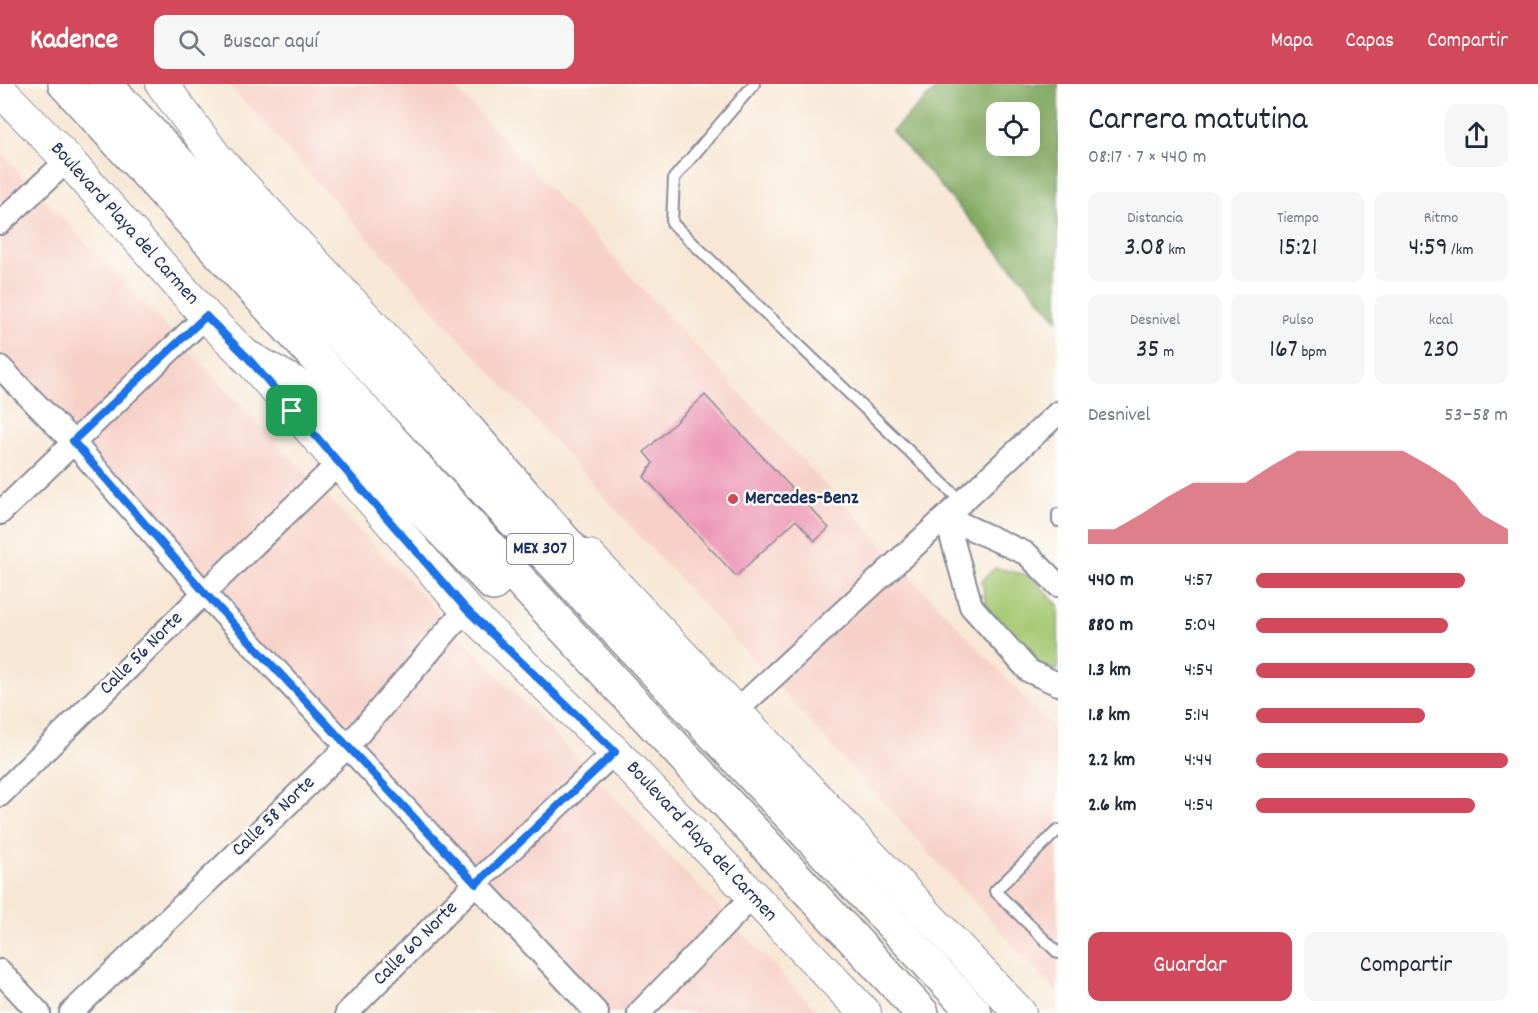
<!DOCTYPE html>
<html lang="es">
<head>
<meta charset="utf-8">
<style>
  :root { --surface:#fff; --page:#f6f6f7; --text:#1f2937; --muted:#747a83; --accent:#d1495b }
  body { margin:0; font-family:Dekko,sans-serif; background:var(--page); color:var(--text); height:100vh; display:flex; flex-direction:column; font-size:22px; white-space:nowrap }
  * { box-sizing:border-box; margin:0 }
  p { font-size:20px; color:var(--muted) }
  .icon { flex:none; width:33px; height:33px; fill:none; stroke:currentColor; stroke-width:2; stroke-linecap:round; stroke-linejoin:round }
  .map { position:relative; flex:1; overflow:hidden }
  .panel { display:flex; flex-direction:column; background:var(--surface); width:480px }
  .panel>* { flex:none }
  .buttons { position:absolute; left:986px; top:18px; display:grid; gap:12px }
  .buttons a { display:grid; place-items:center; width:54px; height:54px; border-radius:12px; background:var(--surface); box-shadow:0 6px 24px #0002; font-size:30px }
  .pin { position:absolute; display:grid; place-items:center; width:51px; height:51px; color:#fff; margin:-26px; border-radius:12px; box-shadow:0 3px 9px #0006 }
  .round { display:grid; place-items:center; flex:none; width:63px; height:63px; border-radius:12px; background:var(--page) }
  .summary { display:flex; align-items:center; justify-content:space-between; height:102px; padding:0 30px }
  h1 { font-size:33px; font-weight:600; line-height:45px }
  .metrics { display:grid; grid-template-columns:repeat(3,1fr); gap:9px; height:102px; padding:6px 30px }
  .metrics div { display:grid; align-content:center; border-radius:12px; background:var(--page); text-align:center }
  .metrics b { font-size:26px; font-weight:600 }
  .metrics small { font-size:16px; font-weight:400 }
  .metrics p { font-size:16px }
  .chart { height:168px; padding:12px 30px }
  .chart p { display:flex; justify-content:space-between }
  .chart svg { width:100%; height:108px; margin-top:6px; fill:var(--accent); opacity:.7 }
  .primary-button { display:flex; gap:12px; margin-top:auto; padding:12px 30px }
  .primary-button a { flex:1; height:69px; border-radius:12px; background:var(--accent); color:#fff; font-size:24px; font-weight:600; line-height:69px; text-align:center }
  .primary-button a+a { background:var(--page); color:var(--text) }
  ul { padding:0 30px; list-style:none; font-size:20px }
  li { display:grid; grid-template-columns:96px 72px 1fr; align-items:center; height:45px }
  li i { height:15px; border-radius:8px; background:var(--accent) }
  header { display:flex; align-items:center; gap:36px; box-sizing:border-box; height:84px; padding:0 30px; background:var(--accent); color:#fff }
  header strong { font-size:28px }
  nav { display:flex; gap:33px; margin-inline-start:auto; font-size:21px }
  .search { width:420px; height:54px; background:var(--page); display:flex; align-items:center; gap:15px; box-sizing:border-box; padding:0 21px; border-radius:12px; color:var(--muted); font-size:22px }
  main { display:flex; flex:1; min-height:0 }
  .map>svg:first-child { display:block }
  .built { fill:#f7d1c8 }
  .green { fill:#a5c872; stroke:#607c68; stroke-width:1.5 }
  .forest { fill:#84ac64; stroke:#506e61; stroke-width:1.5; fill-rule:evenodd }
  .building { fill:#ec96b5 }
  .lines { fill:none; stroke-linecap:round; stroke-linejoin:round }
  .lane-casing { stroke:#898b99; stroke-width:14 }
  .street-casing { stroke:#898b99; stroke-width:26 }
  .secondary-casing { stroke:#898b99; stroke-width:34 }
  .highway-casing { stroke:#898b99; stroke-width:36 }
  .lane { stroke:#fff; stroke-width:10 }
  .street { stroke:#fff; stroke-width:22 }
  .secondary { stroke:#fff; stroke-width:32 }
  .highway { stroke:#fff; stroke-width:33 }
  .route-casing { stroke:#fff; stroke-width:12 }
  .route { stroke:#1a73e8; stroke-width:8 }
  .poi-dot { fill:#d1495b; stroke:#fdfcf7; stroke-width:2 }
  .labels { text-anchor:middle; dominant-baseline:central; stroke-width:5; stroke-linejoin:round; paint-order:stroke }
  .shield { fill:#fdfcf7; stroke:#5f6c8c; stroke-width:1.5 }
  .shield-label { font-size:18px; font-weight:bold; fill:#1b2f5e }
  .street-label { font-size:20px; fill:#1b2f5e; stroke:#fdfcf7 }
  .poi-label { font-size:20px; font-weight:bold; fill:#1b2f5e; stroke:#fdfcf7; text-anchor:start }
</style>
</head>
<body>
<header>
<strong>Kadence</strong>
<div class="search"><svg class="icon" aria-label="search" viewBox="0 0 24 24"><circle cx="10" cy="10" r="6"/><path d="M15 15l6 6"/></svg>Buscar aquí</div>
<nav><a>Mapa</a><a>Capas</a><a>Compartir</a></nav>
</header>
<main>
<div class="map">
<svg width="1058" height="929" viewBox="0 0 1058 929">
  <rect width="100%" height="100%" fill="#fdfcf7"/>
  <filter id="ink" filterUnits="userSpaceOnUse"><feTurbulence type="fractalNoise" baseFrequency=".0167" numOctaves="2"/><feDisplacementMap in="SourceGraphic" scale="12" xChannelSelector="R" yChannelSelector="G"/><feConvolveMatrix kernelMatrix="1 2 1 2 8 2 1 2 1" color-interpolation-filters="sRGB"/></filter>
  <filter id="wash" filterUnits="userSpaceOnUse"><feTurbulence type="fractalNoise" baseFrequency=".008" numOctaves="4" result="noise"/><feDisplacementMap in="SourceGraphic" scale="24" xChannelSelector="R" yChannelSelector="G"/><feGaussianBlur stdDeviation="1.35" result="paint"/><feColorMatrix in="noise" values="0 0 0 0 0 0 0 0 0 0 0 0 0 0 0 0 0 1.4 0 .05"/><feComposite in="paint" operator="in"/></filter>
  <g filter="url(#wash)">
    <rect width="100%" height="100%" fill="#f7e7d4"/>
    <!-- built -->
    <path class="built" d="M 228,0 L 452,0 L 1058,650 L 1058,910 Z
      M 0,68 L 819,929 L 600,929 L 0,292 Z"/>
    <!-- green -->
    <path class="green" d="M 995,484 L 1031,492 L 1058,521 L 1058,586 L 1034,580 L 988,531 L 982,497 Z"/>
    <!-- forest -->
    <path class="forest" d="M 941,0 L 1058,0 L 1058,236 L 892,47 ZM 996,28 L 1029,28 L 1029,62 L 996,62 Z"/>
    <g id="blocks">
      <!-- building -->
      <path class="building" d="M 705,311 L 829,444 L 815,457 L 796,436 L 736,492 L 644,393 L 653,379 L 644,368 Z"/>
    </g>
  </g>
  <g filter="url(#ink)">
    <use href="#blocks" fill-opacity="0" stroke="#898b99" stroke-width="1.5"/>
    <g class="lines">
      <!-- lane casing -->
      <g class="lane-casing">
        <path id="lane" d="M 754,0 L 674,94 L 672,139 L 962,418
          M 1058,430 L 1058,437
          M 1058,746 L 995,807 L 1058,869"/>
      </g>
      <!-- street casing -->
      <g class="street-casing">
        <path id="street" d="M 0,139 L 68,76
          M 0,283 L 73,358 L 204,509 L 597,929
          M 0,429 L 206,232
          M 946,433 L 971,522 L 1029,587 L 1058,600
          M 946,433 L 1027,470 L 1058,501
          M 736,627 L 1058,329
          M 0,711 L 204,509 L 338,380
          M 0,887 L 39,929
          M 71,929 L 348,662 L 466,525
          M 347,929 L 476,799 L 615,668
          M 639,929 L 752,813"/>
      </g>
      <!-- secondary casing -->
      <g class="secondary-casing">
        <path id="secondary" d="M 162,0 L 216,73 L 454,328
          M 0,6 L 68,76 L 206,232 L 247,273 L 466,525 L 615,668 L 865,929
          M 589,472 L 1020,929"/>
      </g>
      <!-- highway casing -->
      <g class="highway-casing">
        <path id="highway" d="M 65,0 L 528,505 L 922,929
          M 105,0 L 975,929
          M 247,273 L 294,299 L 383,384 L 493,500
          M 437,310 L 602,500"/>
      </g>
      <!-- lane -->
      <use href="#lane" class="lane"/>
      <!-- street -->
      <use href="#street" class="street"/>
      <!-- secondary -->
      <use href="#secondary" class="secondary"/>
      <!-- highway -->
      <use href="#highway" class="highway"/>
    </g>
  </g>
  <g class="lines" filter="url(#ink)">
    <!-- route casing -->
    <g class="route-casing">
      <path id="route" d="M 206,232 L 247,273 L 466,525 L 615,668 L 476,800 L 204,508 L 73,357 Z"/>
    </g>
    <!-- route -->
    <use href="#route" class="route"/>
  </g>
  <!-- markers -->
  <circle class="poi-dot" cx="733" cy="415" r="6"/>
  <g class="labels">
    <!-- shield labels -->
    <rect class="shield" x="507" y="450" width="66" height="30" rx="4.5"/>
    <g class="shield-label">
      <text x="540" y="465">MEX 307</text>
    </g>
    <!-- street labels -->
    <g class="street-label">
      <text transform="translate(124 140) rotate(48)">Boulevard Playa del Carmen</text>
      <text transform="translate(142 570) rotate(-45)">Calle 56 Norte</text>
      <text transform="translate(274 733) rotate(-44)">Calle 58 Norte</text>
      <text transform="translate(701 758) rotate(47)">Boulevard Playa del Carmen</text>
      <text transform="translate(416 860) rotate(-45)">Calle 60 Norte</text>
    </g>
    <!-- poi labels -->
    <g class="poi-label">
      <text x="745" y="415">Mercedes-Benz</text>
    </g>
  </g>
</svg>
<div class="buttons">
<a><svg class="icon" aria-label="locate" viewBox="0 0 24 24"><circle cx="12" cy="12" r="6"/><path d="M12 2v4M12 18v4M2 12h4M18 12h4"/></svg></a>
</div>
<div class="pin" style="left:292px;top:327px;background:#1e9e55"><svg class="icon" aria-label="arrive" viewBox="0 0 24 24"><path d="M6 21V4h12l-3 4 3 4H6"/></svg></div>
</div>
<section class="panel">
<div class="summary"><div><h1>Carrera matutina</h1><p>08:17 · 7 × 440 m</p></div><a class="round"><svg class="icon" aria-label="share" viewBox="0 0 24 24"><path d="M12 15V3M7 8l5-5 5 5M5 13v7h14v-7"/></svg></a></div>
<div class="metrics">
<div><p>Distancia</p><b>3.08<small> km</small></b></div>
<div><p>Tiempo</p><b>15:21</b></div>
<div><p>Ritmo</p><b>4:59<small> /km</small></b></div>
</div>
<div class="metrics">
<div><p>Desnivel</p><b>35<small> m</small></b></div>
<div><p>Pulso</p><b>167<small> bpm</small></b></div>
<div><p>kcal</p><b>230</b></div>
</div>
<div class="chart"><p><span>Desnivel</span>53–58 m</p>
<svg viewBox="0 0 160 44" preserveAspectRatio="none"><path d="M0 44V38L10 38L20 32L30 25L40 19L50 19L60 19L70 12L80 6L90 6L100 6L110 6L120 6L130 12L140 19L150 32L160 38V44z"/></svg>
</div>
<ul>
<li><b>440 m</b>4:57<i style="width:83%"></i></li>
<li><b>880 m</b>5:04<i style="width:76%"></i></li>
<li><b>1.3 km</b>4:54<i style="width:87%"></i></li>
<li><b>1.8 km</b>5:14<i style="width:67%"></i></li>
<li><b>2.2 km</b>4:44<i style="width:100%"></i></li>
<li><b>2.6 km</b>4:54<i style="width:87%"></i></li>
</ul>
<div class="primary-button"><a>Guardar</a><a>Compartir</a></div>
</section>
</main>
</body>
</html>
